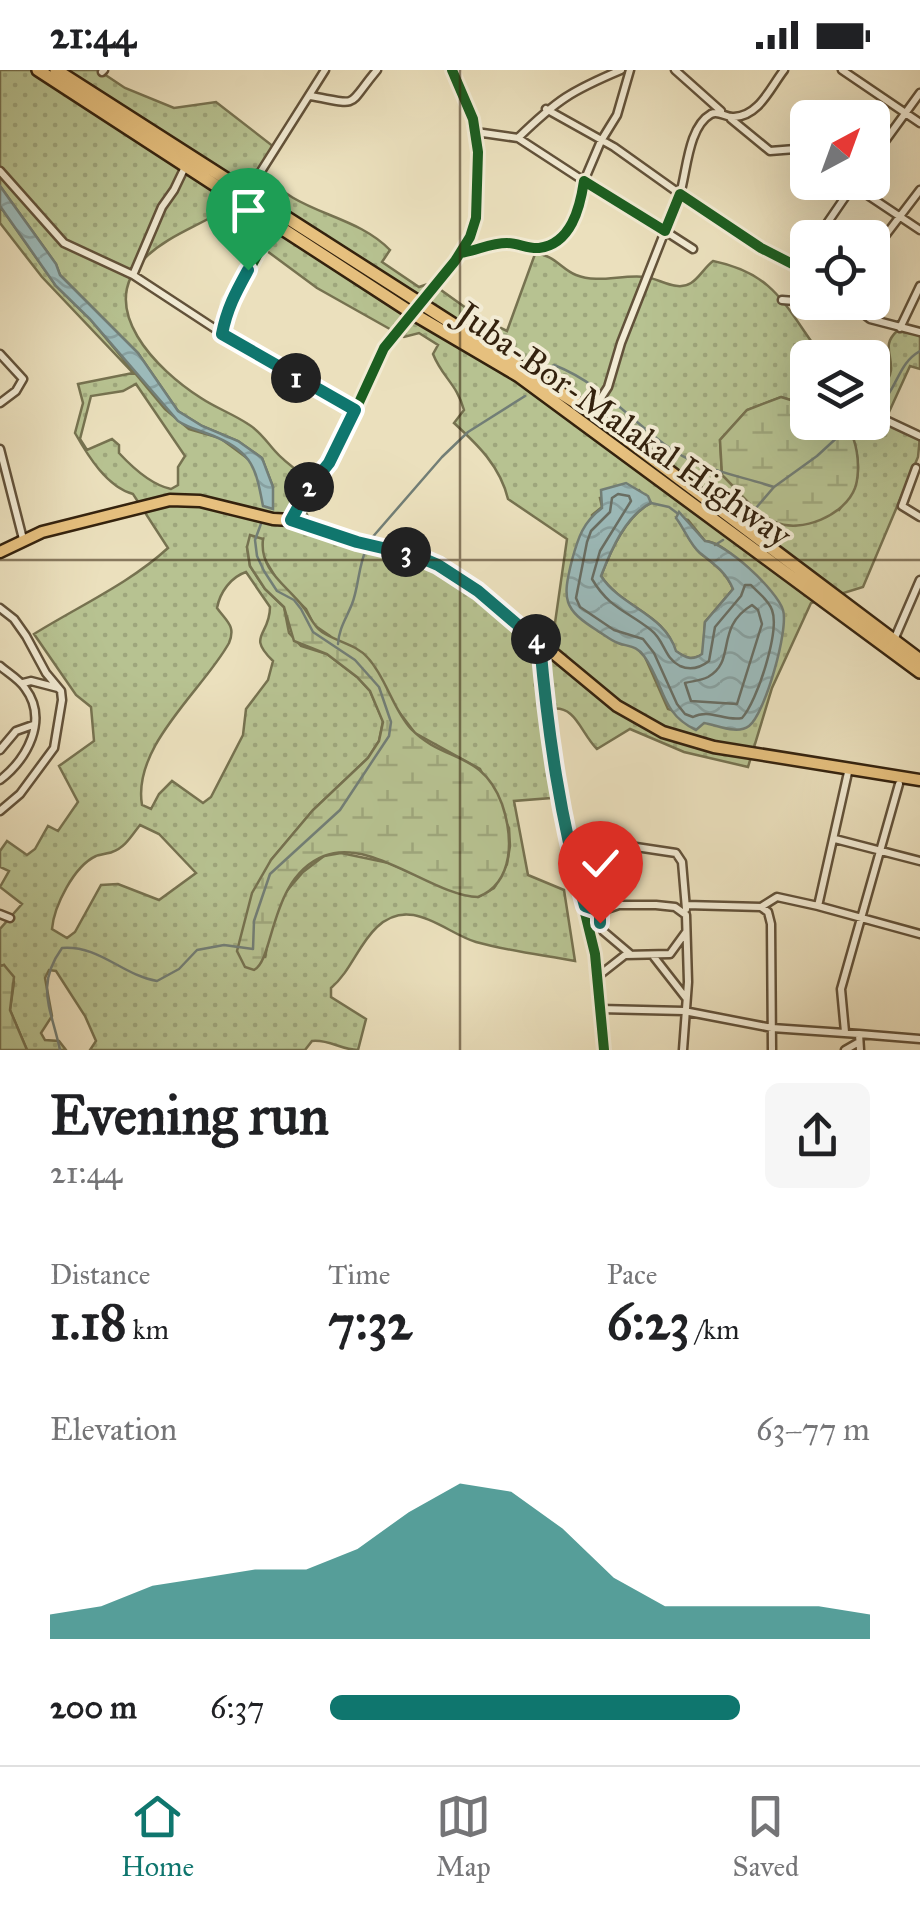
<!DOCTYPE html>
<html lang="en">
<head>
<meta charset="utf-8">
<style>
  :root { --surface:#fff; --page:#f6f6f6; --text:#202124; --muted:#757577; --line:#e0e0e0; --accent:#0f766e }
  body { margin:0; font-family:"IM FELL Great Primer",serif; background:var(--page); color:var(--text); height:100vh; display:flex; flex-direction:column; font-size:38px; white-space:nowrap }
  * { box-sizing:border-box; margin:0 }
  p { font-size:32px; color:var(--muted) }
  .icon { flex:none; width:55px; height:55px; fill:none; stroke:currentColor; stroke-width:2; stroke-linecap:round; stroke-linejoin:round }
  .map { position:relative; height:980px; overflow:hidden }
  .drawer { display:flex; flex-direction:column; background:var(--surface); flex:1 }
  .drawer>* { flex:none }
  .needle { width:65px; rotate:41deg }
  .buttons { position:absolute; left:790px; top:30px; display:grid; gap:20px }
  .buttons a { display:grid; place-items:center; width:100px; height:100px; border-radius:15px; background:var(--surface); box-shadow:0 10px 40px #0002; font-size:50px }
  .pin { position:absolute; display:grid; place-items:center; width:85px; height:85px; color:#fff; margin:-102px -42px; border-radius:50% 50% 50% 0; rotate:-45deg; box-shadow:0 0 10px #0007 }
  .pin .icon { rotate:45deg }
  .km { position:absolute; width:50px; height:50px; margin:-25px; border-radius:50%; background:#222; color:#fff; font-size:28px; line-height:50px; text-align:center }
  .round { display:grid; place-items:center; flex:none; width:105px; height:105px; border-radius:15px; background:var(--page) }
  .headline { display:flex; align-items:center; justify-content:space-between; height:170px; padding:0 50px }
  h1 { font-size:55px; font-weight:800; line-height:75px }
  .figures { display:grid; grid-template-columns:repeat(3,1fr); gap:15px; height:170px; padding:10px 50px }
  .figures div { display:grid; align-content:center }
  .figures b { font-size:50px; font-weight:800 }
  .figures small { font-size:28px; font-weight:400 }
  .figures p { font-size:28px }
  .chart { height:280px; padding:20px 50px }
  .chart p { display:flex; justify-content:space-between }
  .chart svg { width:100%; height:180px; margin-top:10px; fill:var(--accent); opacity:.7 }
  ul { padding:0 50px; list-style:none; font-size:32px }
  li { display:grid; grid-template-columns:160px 120px 1fr; align-items:center; height:75px }
  li i { height:25px; border-radius:12px; background:var(--accent) }
  .status { display:flex; justify-content:space-between; align-items:center; height:70px; padding:0 50px; background:var(--surface); direction:ltr }
  .status svg { height:28px; fill:currentColor }
  .tabs { display:flex; justify-content:space-around; align-items:center; height:140px; border-top:2px solid var(--line); background:var(--surface); font-size:28px; color:var(--muted) }
  .tabs a { display:grid; justify-items:center; gap:5px }
  .tabs .selected { color:var(--accent) }
  .map>svg:first-child { display:block }
  .grass { fill:url(#grass-dots); stroke:#767250; stroke-width:2.5; fill-rule:evenodd }
  .wetland { fill:url(#wetland-marsh); stroke:#767250; stroke-width:2.5 }
  .water { fill:url(#water-waves); stroke:#727e76; stroke-width:2.5 }
  .lines { fill:none; stroke-linecap:round; stroke-linejoin:round }
  .shore { stroke:#686e64; stroke-width:2.5 }
  .stream { stroke:#727e76; stroke-width:2.5 }
  .minor-casing { stroke:#62523a; stroke-width:11 }
  .tertiary-casing { stroke:#62523a; stroke-width:12 }
  .primary-casing { stroke:#34220e; stroke-width:15 }
  .trunk-casing { stroke:#34220e; stroke-width:16 }
  .minor { stroke:#f2ebd4; stroke-width:6 }
  .tertiary { stroke:#f2ebd4; stroke-width:8 }
  .primary { stroke:#e6c07e; stroke-width:10 }
  .trunk { stroke:#e6c07e; stroke-width:11 }
  .cycleway-casing { stroke:#f2ebd4; stroke-width:16 }
  .cycleway { stroke:#1b5e20; stroke-width:10 }
  .route-casing { stroke:#fff; stroke-width:20 }
  .route { stroke:#0f766e; stroke-width:12 }
  .grid { fill:none; stroke:#34220e; stroke-width:2.5; stroke-opacity:0.55 }
  .labels { text-anchor:middle; dominant-baseline:central; stroke-width:8; stroke-linejoin:round; paint-order:stroke }
  .street-label { font-size:35px; fill:#34220e; stroke:#f2ebd4 }
</style>
</head>
<body>
<div class="status"><b>21:44</b><svg viewBox="0 0 49 12"><path d="M0 12V9h3v3zM5 12V6h3v6zM10 12V3h3v9zM15 12V0h3v12zM26 1h20v11H26zM47 4h2v5h-2z"/></svg></div>
<div class="map">
<svg width="920" height="980" viewBox="0 0 920 980">
  <defs>
    <pattern id="grass-dots" width="8" height="8" patternUnits="userSpaceOnUse" patternTransform="scale(2.5)"><rect width="8" height="8" fill="#b7c291"/><path d="M2 2h.1M6 6h.1" fill="none" stroke="#9ea67c" stroke-width="1.8" stroke-linecap="round"/></pattern>
    <pattern id="wetland-marsh" width="20" height="14" patternUnits="userSpaceOnUse" patternTransform="scale(2.5)"><rect width="20" height="14" fill="#b7c291"/><path d="M1 5h8M5 5V1M11 12h8M15 12V8" fill="none" stroke="#9ea67c"/></pattern>
    <pattern id="water-waves" width="16" height="10" patternUnits="userSpaceOnUse" patternTransform="scale(2.5)"><rect width="16" height="10" fill="#9cbbbb"/><path d="M0 5q4-4 8 0t8 0" fill="none" stroke="#87a0a0"/></pattern>
  </defs>
  <rect width="100%" height="100%" fill="#ebe0bd"/>
  <filter id="stains"><feTurbulence type="fractalNoise" baseFrequency=".002" numOctaves="4"/><feColorMatrix values="0 0 0 0 .2 0 0 0 0 .09 0 0 0 0 .02 0 0 0 .5 -.17"/></filter>
  <radialGradient id="worn" r=".72"><stop offset=".6" stop-color="#630" stop-opacity="0"/><stop offset="1" stop-color="#630" stop-opacity=".3"/></radialGradient>
  <!-- grass -->
  <path class="grass" d="M 0,0 L 98,0 L 125,18 L 174,38 L 216,32 L 274,77 L 262,100 C 294,145 353,142 390,180 L 382,192 L 419,217 L 431,213 L 480,248 L 507,261 L 535,184 C 554,184 561,199 576,205 C 598,214 622,204 646,207 C 660,209 677,222 691,213 C 699,208 705,197 713,191 C 772,203 783,232 816,278 L 817,287 L 808,288 L 807,335 L 781,327 L 747,340 L 720,370 L 722,405 L 839,440 C 844,433 850,426 854,419 C 862,399 858,365 839,353 L 872,352 L 873,325 L 879,324 C 884,317 890,309 891,300 C 892,283 882,275 897,261 L 920,265 L 920,299 L 910,296 L 884,353 L 920,366 L 918,387 L 863,517 L 811,533 L 772,618 L 748,697 L 684,682 L 630,659 L 597,679 C 580,662 576,635 551,639 L 556,686 L 551,728 L 514,731 L 528,805 L 564,820 L 575,891 C 543,885 508,881 476,872 C 445,863 411,825 377,857 C 358,875 351,901 331,918 L 331,927 L 366,949 L 358,980 C 341,980 329,969 312,971 L 305,980 L 90,980 L 96,971 L 85,946 L 56,901 L 49,900 L 45,908 L 52,946 L 41,963 L 45,970 L 59,971 L 66,980 L 27,980 L 10,940 L 14,912 L 4,895 L 0,896 L 0,859 L 22,834 L 0,817 L 9,801 L 0,797 L 0,781 L 7,771 L 27,785 L 35,779 L 48,756 L 58,761 L 78,732 L 59,696 L 94,671 L 91,637 L 76,625 L 34,564 C 79,536 130,513 168,478 L 133,424 C 107,417 88,386 75,363 L 83,333 L 78,314 L 133,303 L 42,207 L 0,153 L 0,136 L 56,216 L 90,249 L 165,339 L 189,359 L 220,368 L 251,391 L 257,399 L 261,423 L 273,417 L 262,388 L 238,371 L 202,356 L 178,341 L 138,283 L 60,205 L 56,194 L 0,116 ZM 217,144 L 317,218 L 404,267 L 419,263 L 438,275 L 433,284 C 442,307 457,314 464,340 L 454,353 C 478,375 500,396 508,429 L 567,469 L 555,553 L 548,571 L 485,522 L 426,484 L 311,452 L 304,439 L 316,415 C 303,404 286,394 275,381 C 266,371 260,361 248,354 C 233,344 216,338 201,328 C 157,300 94,238 145,188 C 165,168 193,158 217,144 ZM 136,314 L 185,386 L 178,397 L 178,415 L 171,419 C 152,415 132,397 119,383 L 119,375 L 112,369 L 87,380 L 80,369 L 91,326 L 123,321 ZM 639,420 L 651,433 C 626,446 611,480 601,506 C 622,538 666,544 675,581 C 686,588 691,591 703,584 L 705,552 L 733,519 C 726,502 714,494 700,483 C 691,475 684,458 677,448 L 688,450 L 705,471 C 718,472 728,482 738,490 C 797,534 783,567 764,629 L 718,655 L 668,639 L 645,587 L 635,576 L 621,574 L 598,561 L 592,445 L 602,437 L 600,428 ZM 263,469 L 261,483 L 279,513 L 306,539 L 314,555 L 330,566 L 396,638 L 415,663 L 480,699 L 509,758 L 510,776 L 507,794 L 494,818 L 478,827 L 461,824 L 389,793 L 341,783 L 324,786 L 303,802 L 285,823 L 270,860 L 265,888 L 271,790 L 313,740 L 368,688 L 379,671 L 383,651 L 370,621 L 357,607 L 327,584 L 301,576 L 289,563 L 284,537 L 265,519 L 250,496 L 247,477 ZM 246,502 L 270,537 C 270,566 246,565 273,591 L 268,610 L 246,639 L 243,665 L 211,727 L 203,733 L 172,711 L 159,724 L 151,739 L 142,735 C 132,676 203,620 229,573 C 236,556 227,552 217,538 C 220,522 231,507 246,502 ZM 140,755 L 159,764 L 196,803 L 159,830 L 118,814 L 101,815 L 75,862 L 67,868 L 52,859 C 54,836 74,796 96,786 C 97,785 111,783 112,782 C 125,778 132,765 140,755 Z"/>
  <!-- wetland -->
  <path class="wetland" d="M 781,327 L 807,335 L 808,352 C 817,352 830,350 839,353 C 859,359 861,402 855,418 C 845,445 801,464 775,452 C 754,443 738,420 722,405 L 720,370 L 747,340 Z
    M 250,465 L 263,469 C 259,501 287,515 304,538 C 310,546 313,556 322,562 C 337,572 356,574 368,588 C 387,609 392,638 411,659 C 444,693 482,680 502,734 C 508,752 511,768 508,787 C 505,805 496,820 478,827 C 433,826 371,767 324,786 C 269,808 275,889 254,900 L 245,897 L 237,881 L 252,823 L 271,790 L 313,740 L 368,688 L 379,671 L 383,652 L 370,621 L 357,607 L 327,584 L 294,571 L 284,537 L 265,519 L 250,496 L 247,477 Z
    M 4,895 L 14,907 L 10,940 L 27,980 L 0,980 L 0,896 Z"/>
  <!-- water -->
  <path class="water" d="M 0,116 L 56,194 L 60,205 L 138,283 L 178,341 L 202,356 L 238,371 L 262,388 L 273,417 L 273,439 L 263,436 C 256,399 253,383 216,367 C 203,361 190,359 178,351 L 90,249 L 56,216 L 0,136 Z
    M 626,413 L 648,426 L 651,433 C 626,445 611,480 601,506 C 621,537 665,544 676,581 C 686,588 692,591 702,584 L 705,552 L 733,519 C 726,502 714,494 700,483 C 690,475 684,458 676,448 L 679,442 L 705,471 C 725,472 777,520 783,540 C 789,559 765,644 749,656 C 737,665 717,655 704,653 L 696,660 C 660,643 665,615 644,586 C 636,575 629,577 618,573 C 610,570 605,565 598,561 C 563,539 562,530 572,490 C 578,468 583,452 602,438 L 601,420 Z"/>
  <g class="lines">
    <!-- shore -->
    <path class="shore" d="M 618,424 L 629,426 L 631,431 L 600,481 L 592,509 C 609,538 627,541 651,560 C 665,571 664,588 680,596 C 691,601 700,598 709,591 L 715,557 L 741,526 L 745,515 L 751,515 C 758,523 768,529 772,540 C 780,561 757,632 742,648 C 725,652 710,638 693,647 L 685,644 L 677,634 L 654,583 L 643,569 L 614,560 L 580,537 L 576,528 L 587,472 L 591,461 L 610,442 L 612,428 Z
      M 752,535 L 758,540 L 762,554 L 737,634 L 691,631 L 685,613 C 692,611 700,611 708,607 C 737,591 714,558 752,535 Z"/>
    <!-- stream -->
    <path class="stream" d="M 542,301 L 554,295 C 598,312 627,346 664,374 C 698,400 734,404 774,417
      M 872,340 C 899,323 895,295 920,281
      M 651,433 L 669,437 L 677,443
      M 741,447 L 756,438 L 774,417 L 817,386 L 854,352
      M 370,470 L 442,387 L 468,362 L 525,326
      M 715,475 L 723,470
      M 338,574 C 339,558 346,549 352,534 C 359,516 358,496 367,477
      M 60,980 C 51,938 35,916 62,878 C 99,875 122,905 157,911 L 179,899 L 197,880 L 224,875 L 253,879 L 254,851 L 270,804 L 340,740 L 389,666 L 391,652 L 379,617 L 355,590 L 313,562 L 301,539 L 294,530 L 277,521 L 264,501 L 257,486 L 255,470 L 262,451"/>
    <!-- minor casing -->
    <g class="minor-casing">
      <path id="minor" d="M 675,0 L 721,41
        M 842,0 L 920,53
        M 102,2 L 104,0
        M 310,26 C 362,35 345,38 377,0
        M 546,39 L 614,77 L 680,124 C 687,101 688,57 711,44 C 719,40 726,48 734,47 C 759,46 770,18 784,0
        M 731,49 L 770,81 L 808,78
        M 476,62 L 518,68 C 557,30 571,21 621,0
        M 518,68 L 584,111 L 601,71 L 617,45 L 630,0
        M 872,89 L 920,23
        M 185,97 L 174,120 L 162,137 L 133,205 L 223,264
        M 0,101 L 64,173 L 133,205
        M 848,112 L 920,160
        M 248,122 L 325,0
        M 275,152 L 237,223 L 228,232 L 223,264 L 355,340
        M 817,168 L 854,114
        M 461,183 C 477,180 491,173 508,174 C 518,174 529,179 539,177 C 571,174 580,138 584,111 L 665,161 L 680,124 L 761,178 L 808,202
        M 872,183 L 920,120
        M 797,197 L 808,182
        M 782,230 L 808,232
        M 811,232 L 860,244
        M 848,232 L 870,249 L 920,262
        M 900,258 L 920,216
        M 0,284 L 23,309 L 16,321 L 0,333
        M 592,342 L 608,317 L 621,273 L 665,161 L 693,179
        M 875,345 L 920,366
        M 0,379 L 23,469
        M 916,398 L 902,436 L 920,447
        M 292,449 L 308,419 L 339,376 L 384,278 L 455,191 L 470,167 L 476,148 L 478,82 L 473,49 L 452,0
        M 0,538 L 14,549 L 26,566 L 46,603 L 61,621 L 62,630 L 54,678 L 20,724 L 0,741
        M 894,570 L 920,510
        M 0,596 C 8,603 19,609 25,618 C 49,650 27,689 0,710
        M 23,613 L 31,611 L 58,618
        M 0,680 L 16,661 L 33,655
        M 849,698 L 818,836 L 920,864
        M 835,769 L 920,791
        M 569,777 L 616,774 L 676,783 L 682,792 L 686,839
        M 585,835 L 601,841 L 619,835 L 656,835 L 675,837 L 686,845 L 688,912 L 683,980
        M 686,835 L 761,837 L 768,842 L 771,854 L 772,980
        M 761,837 L 777,827 L 818,836
        M 600,841 L 603,861 L 629,883
        M 0,844 L 10,848
        M 654,887 L 686,928
        M 597,907 L 625,885 L 670,884 L 686,862
        M 600,939 L 684,941 L 772,958 L 859,964
        M 845,962 L 841,919 L 899,714
        M 845,980 L 859,972
        M 860,980 L 859,964 L 920,969"/>
    </g>
    <!-- tertiary casing -->
    <g class="tertiary-casing">
      <path id="tertiary" d="M 541,574 L 551,679 L 569,777 L 595,884 L 604,980"/>
    </g>
    <!-- primary casing -->
    <g class="primary-casing">
      <path id="primary" d="M 0,482 L 42,462 L 170,430 L 200,431 L 273,449 L 291,450 L 357,473 L 417,485 L 438,495 L 478,521 L 617,636 L 663,662 L 714,677 L 920,710"/>
    </g>
    <!-- trunk casing -->
    <g class="trunk-casing">
      <path id="trunk" d="M 38,0 L 412,243 L 519,306 L 920,602
        M 56,0 L 592,343 L 920,590"/>
    </g>
    <!-- minor -->
    <use href="#minor" class="minor"/>
    <!-- tertiary -->
    <use href="#tertiary" class="tertiary"/>
    <!-- primary -->
    <use href="#primary" class="primary"/>
    <!-- trunk -->
    <use href="#trunk" class="trunk"/>
    <!-- cycleway casing -->
    <g class="cycleway-casing">
      <path id="cycleway" d="M 275,152 L 237,223 L 228,232 L 223,264 L 355,340
        M 460,183 C 476,181 490,173 507,173 C 518,173 528,179 539,178 C 571,174 580,138 584,111 L 665,161 L 680,124 L 761,178 L 808,202
        M 291,450 L 308,419 L 339,376 L 384,278 L 455,191 L 470,167 L 476,148 L 478,82 L 473,49 L 452,0
        M 541,574 L 551,679 L 569,777 L 595,884 L 604,980"/>
    </g>
    <!-- cycleway -->
    <use href="#cycleway" class="cycleway"/>
  </g>
  <g class="lines">
    <!-- route casing -->
    <g class="route-casing">
      <path id="route" d="M 248,200 C 236,222 227,238 222,264 L 355,340 L 329,393 L 308,419 L 291,450 L 357,472 L 417,486 L 438,495 L 478,521 L 540,574 C 548,663 560,749 585,836 L 600,841 L 600,853"/>
    </g>
    <!-- route -->
    <use href="#route" class="route"/>
  </g>
  <!-- grid -->
  <path class="grid" d="M 460,0 L 460,980M 0,490 L 920,490"/>
  <g class="labels">
    <!-- street labels -->
    <g class="street-label">
      <text transform="translate(624 355) rotate(35)">Juba-Bor-Malakal Highway</text>
    </g>
  </g>
  <rect width="100%" height="100%" filter="url(#stains)"/>
  <rect width="100%" height="100%" fill="url(#worn)"/>
</svg>
<div class="buttons">
<a><svg class="needle" viewBox="-14 -14 28 28"><path d="M0-13l5 13h-10z" fill="#e53935"/><path d="M0 13l5-13h-10z" fill="#757577"/></svg></a>
<a><svg class="icon" aria-label="locate" viewBox="0 0 24 24"><circle cx="12" cy="12" r="6"/><path d="M12 2v4M12 18v4M2 12h4M18 12h4"/></svg></a>
<a><svg class="icon" aria-label="layers" viewBox="0 0 24 24"><path d="M12 4l9 5-9 5-9-5zM3 14l9 5 9-5"/></svg></a>
</div>
<div class="pin" style="left:248px;top:200px;background:#1e9e55"><svg class="icon" aria-label="arrive" viewBox="0 0 24 24"><path d="M6 21V4h12l-3 4 3 4H6"/></svg></div>
<div class="pin" style="left:600px;top:853px;background:#d93025"><svg class="icon" aria-label="check" viewBox="0 0 24 24"><path d="M5 12l5 5 9-10"/></svg></div>
<b class="km" style="left:296px;top:308px">1</b>
<b class="km" style="left:309px;top:417px">2</b>
<b class="km" style="left:406px;top:482px">3</b>
<b class="km" style="left:536px;top:569px">4</b>
</div>
<section class="drawer">
<div class="headline"><div><h1>Evening run</h1><p>21:44</p></div><a class="round"><svg class="icon" aria-label="share" viewBox="0 0 24 24"><path d="M12 15V3M7 8l5-5 5 5M5 13v7h14v-7"/></svg></a></div>
<div class="figures">
<div><p>Distance</p><b>1.18<small> km</small></b></div>
<div><p>Time</p><b>7:32</b></div>
<div><p>Pace</p><b>6:23<small> /km</small></b></div>
</div>
<div class="chart"><p><span>Elevation</span>63–77 m</p>
<svg viewBox="0 0 160 44" preserveAspectRatio="none"><path d="M0 44V38L10 36L20 31L30 29L40 27L50 27L60 22L70 13L80 6L90 8L100 17L110 29L120 36L130 36L140 36L150 36L160 38V44z"/></svg>
</div>
<ul>
<li><b>200 m</b>6:37<i style="width:76%"></i></li>
</ul>
</section>
<nav class="tabs">
<a class="selected"><svg class="icon" aria-label="home" viewBox="0 0 24 24"><path d="M3 11l9-7 9 7M6 9v11h12V9"/></svg>Home</a>
<a><svg class="icon" aria-label="map" viewBox="0 0 24 24"><path d="M3 6l6-2 6 2 6-2v14l-6 2-6-2-6 2zM9 4v14M15 6v14"/></svg>Map</a>
<a><svg class="icon" aria-label="saved" viewBox="0 0 24 24"><path d="M7 4h10v16l-5-4-5 4z"/></svg>Saved</a>
</nav>
</body>
</html>
